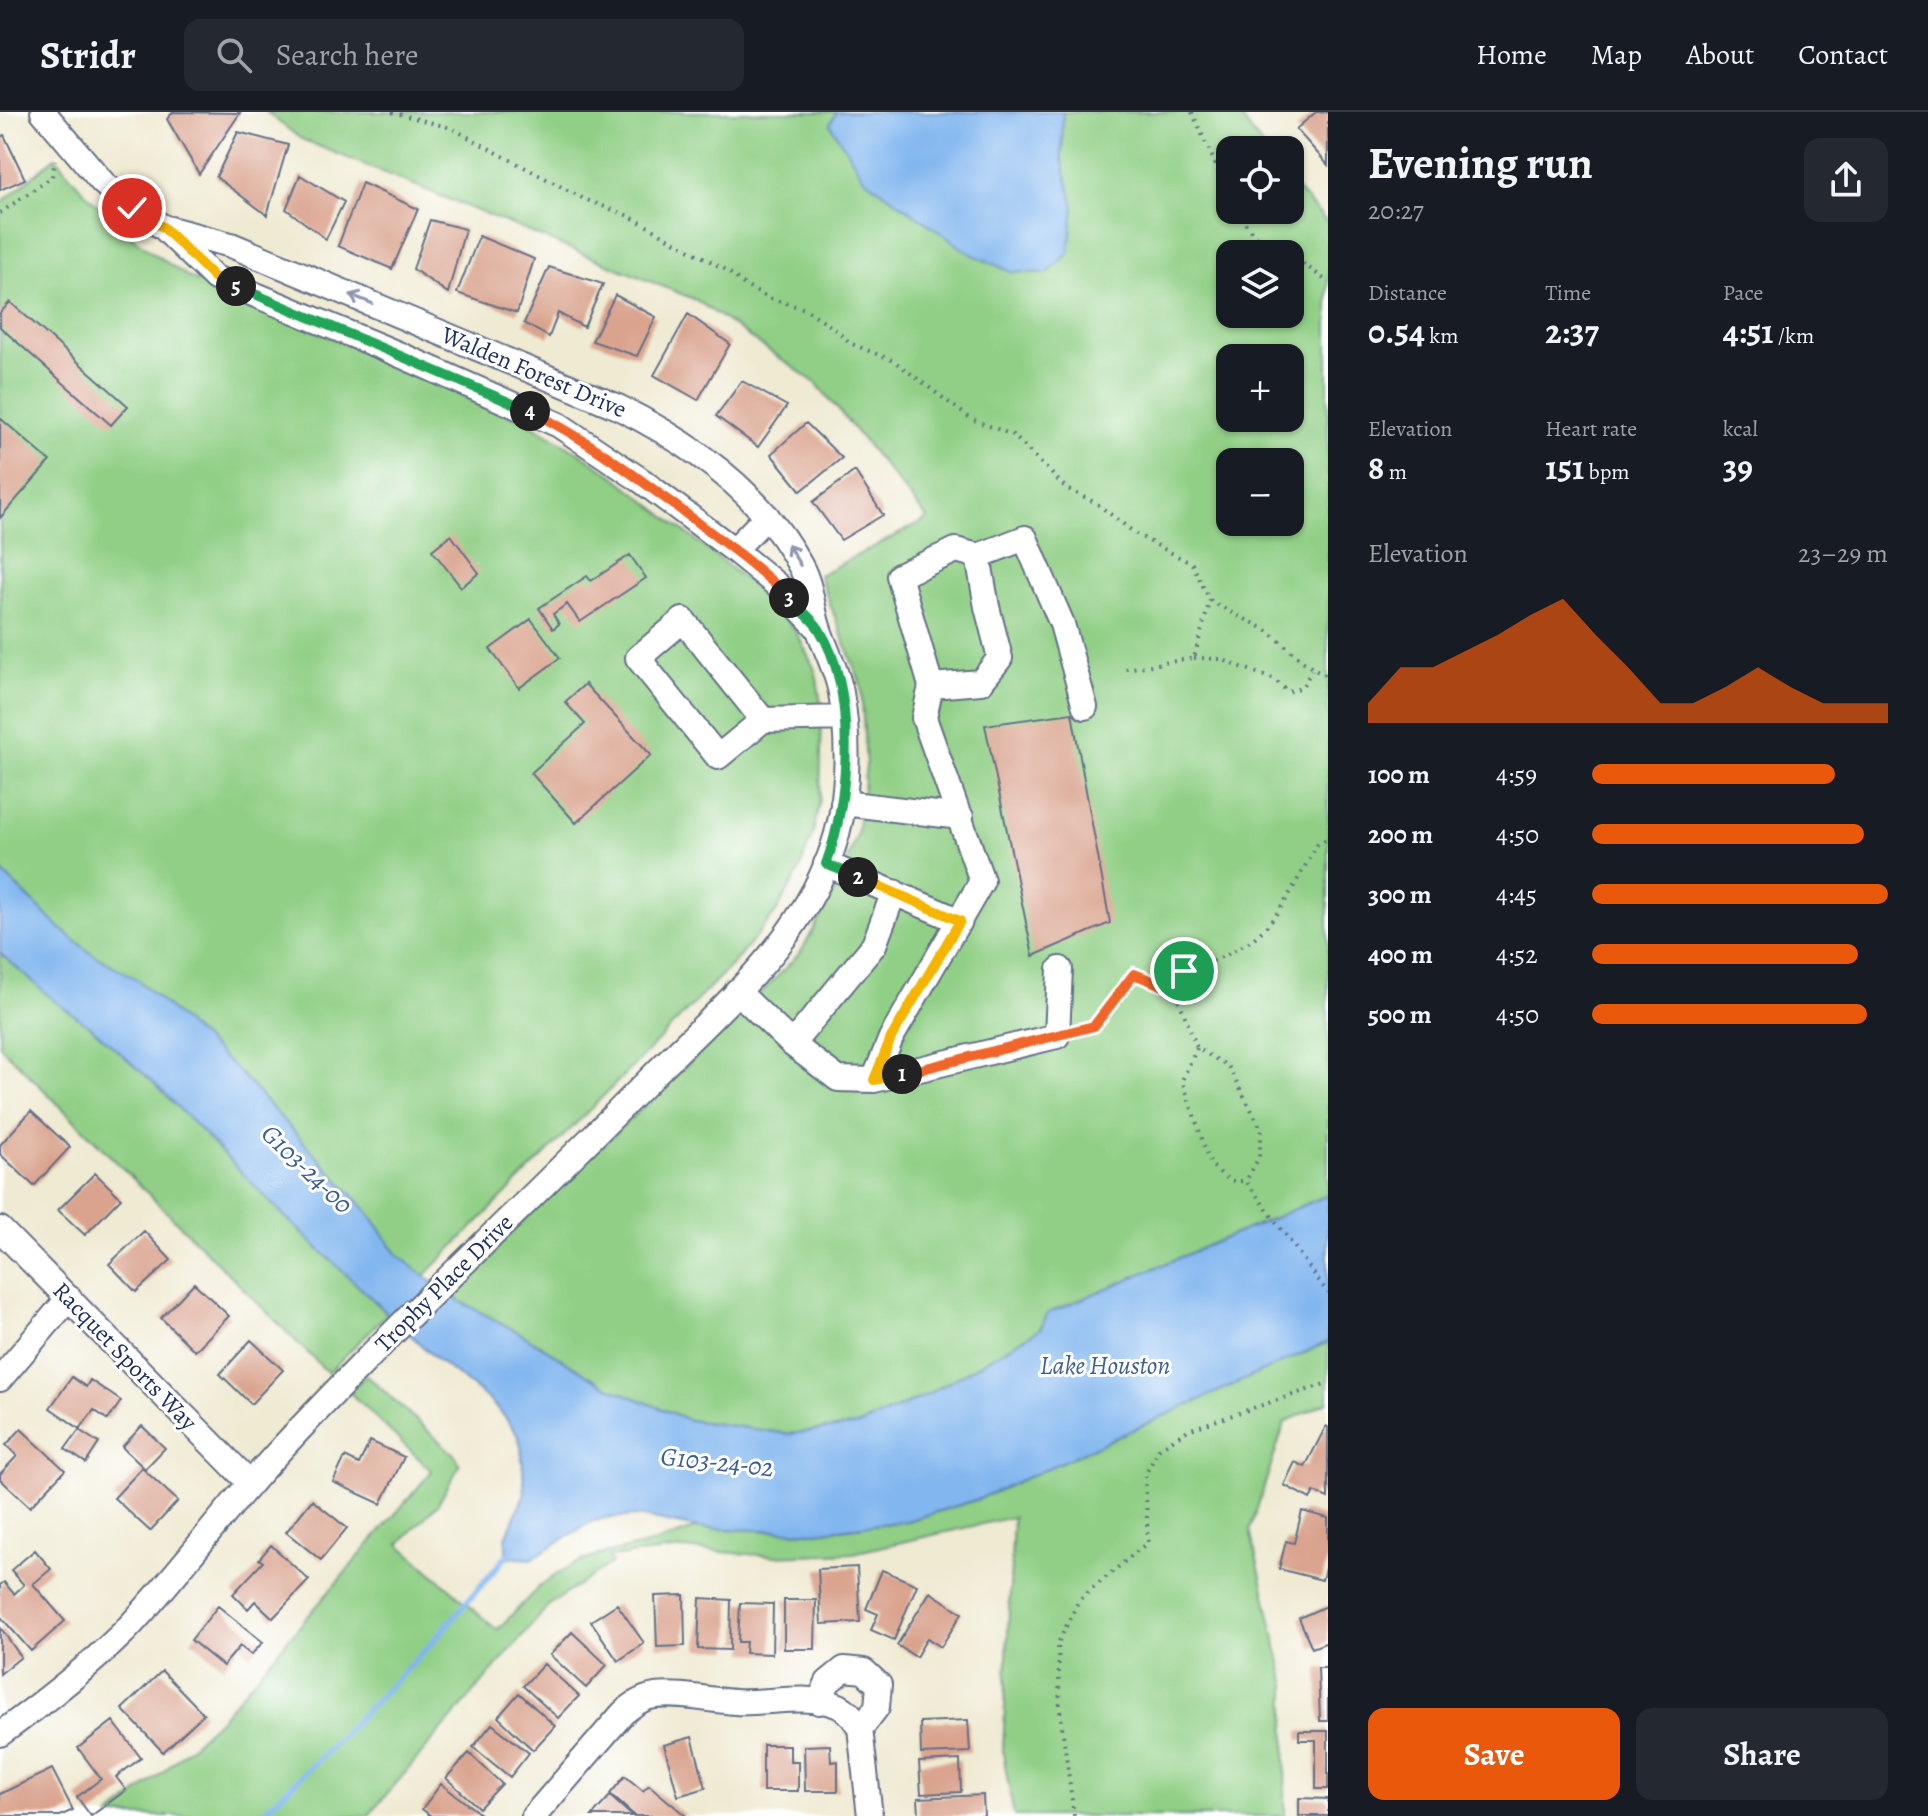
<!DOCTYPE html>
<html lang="en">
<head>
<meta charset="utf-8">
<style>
  :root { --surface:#171b24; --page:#242831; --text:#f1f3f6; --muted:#9ea1a6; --line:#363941; --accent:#ea580c }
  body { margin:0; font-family:Alegreya,serif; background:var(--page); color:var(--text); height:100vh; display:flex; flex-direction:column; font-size:30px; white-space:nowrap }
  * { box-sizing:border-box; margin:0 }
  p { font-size:26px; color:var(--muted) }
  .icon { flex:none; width:44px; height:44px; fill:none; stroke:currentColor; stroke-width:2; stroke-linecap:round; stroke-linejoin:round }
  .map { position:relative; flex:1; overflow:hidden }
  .sheet { display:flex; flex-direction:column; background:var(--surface); width:600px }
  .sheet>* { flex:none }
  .fabs { position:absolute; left:1216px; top:24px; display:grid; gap:16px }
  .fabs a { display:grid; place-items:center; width:88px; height:88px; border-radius:16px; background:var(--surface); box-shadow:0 2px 6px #0004; font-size:40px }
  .pin { position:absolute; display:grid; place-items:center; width:68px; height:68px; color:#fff; margin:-34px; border:4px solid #fff; border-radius:50%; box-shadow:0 2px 8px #0007 }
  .km { position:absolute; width:40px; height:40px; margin:-20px; border-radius:50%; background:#222; color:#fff; font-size:22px; line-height:40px; text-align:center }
  .round { display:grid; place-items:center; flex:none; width:84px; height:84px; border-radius:16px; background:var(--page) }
  .headline { display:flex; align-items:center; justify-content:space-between; height:136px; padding:0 40px }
  h1 { font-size:44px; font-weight:600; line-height:60px }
  .stats { display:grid; grid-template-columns:repeat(3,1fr); gap:12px; height:136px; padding:8px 40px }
  .stats div { display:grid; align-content:center }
  .stats b { font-size:34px; font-weight:600 }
  .stats small { font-size:22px; font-weight:400 }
  .stats p { font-size:22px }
  .chart { height:224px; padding:16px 40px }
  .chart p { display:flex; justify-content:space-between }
  .chart svg { width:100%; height:144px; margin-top:8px; fill:var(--accent); opacity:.7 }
  .cta { display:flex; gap:16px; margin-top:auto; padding:16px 40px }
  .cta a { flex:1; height:92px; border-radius:16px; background:var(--accent); color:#fff; font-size:32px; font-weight:600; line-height:92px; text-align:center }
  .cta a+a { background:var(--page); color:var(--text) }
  ul { padding:0 40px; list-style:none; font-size:26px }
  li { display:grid; grid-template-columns:128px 96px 1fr; align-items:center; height:60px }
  li i { height:20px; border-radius:10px; background:var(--accent) }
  header { display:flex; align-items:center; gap:48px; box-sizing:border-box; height:112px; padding:0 40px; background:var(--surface); border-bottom:2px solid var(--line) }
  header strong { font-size:38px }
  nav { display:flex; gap:44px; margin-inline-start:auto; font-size:28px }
  .search { width:560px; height:72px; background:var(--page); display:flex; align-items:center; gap:20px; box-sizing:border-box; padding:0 28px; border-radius:16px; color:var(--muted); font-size:30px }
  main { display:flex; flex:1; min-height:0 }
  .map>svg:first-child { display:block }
  .green { fill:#90cf85; stroke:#567f72; stroke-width:2; fill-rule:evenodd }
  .water { fill:#81b6ef; stroke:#4e72a6; stroke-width:2 }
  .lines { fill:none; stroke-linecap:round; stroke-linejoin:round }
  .stream { stroke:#81b6ef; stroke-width:6 }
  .building { fill:#d9a38d }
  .minor-casing { stroke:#657087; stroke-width:28 }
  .path { stroke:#657087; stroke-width:4; stroke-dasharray:2 6; stroke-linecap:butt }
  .minor { stroke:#fff; stroke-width:24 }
  .oneway { stroke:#8d97ae }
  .split-1-casing { stroke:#fff; stroke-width:16 }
  .split-2-casing { stroke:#fff; stroke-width:16 }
  .split-3-casing { stroke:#fff; stroke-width:16 }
  .split-4-casing { stroke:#fff; stroke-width:16 }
  .split-5-casing { stroke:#fff; stroke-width:16 }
  .split-6-casing { stroke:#fff; stroke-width:16 }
  .split-1 { stroke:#f0652b; stroke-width:10 }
  .split-2 { stroke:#f5b400; stroke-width:10 }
  .split-3 { stroke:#22a559; stroke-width:10 }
  .split-4 { stroke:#f0652b; stroke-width:10 }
  .split-5 { stroke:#22a559; stroke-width:10 }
  .split-6 { stroke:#f5b400; stroke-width:10 }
  .labels { text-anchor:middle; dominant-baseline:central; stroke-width:6; stroke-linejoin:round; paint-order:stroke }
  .street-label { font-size:24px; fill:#1b2f5e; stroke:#fff }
  .water-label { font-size:26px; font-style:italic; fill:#3f5e91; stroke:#fff }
</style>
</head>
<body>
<header>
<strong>Stridr</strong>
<div class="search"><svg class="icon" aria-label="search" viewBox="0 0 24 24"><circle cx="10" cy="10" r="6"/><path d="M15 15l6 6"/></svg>Search here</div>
<nav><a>Home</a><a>Map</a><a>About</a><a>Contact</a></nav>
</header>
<main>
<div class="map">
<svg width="1328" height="1704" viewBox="0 0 1328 1704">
  <rect width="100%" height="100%" fill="#fff"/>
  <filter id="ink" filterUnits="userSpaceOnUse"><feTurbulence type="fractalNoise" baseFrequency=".0125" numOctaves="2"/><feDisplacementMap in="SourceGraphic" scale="16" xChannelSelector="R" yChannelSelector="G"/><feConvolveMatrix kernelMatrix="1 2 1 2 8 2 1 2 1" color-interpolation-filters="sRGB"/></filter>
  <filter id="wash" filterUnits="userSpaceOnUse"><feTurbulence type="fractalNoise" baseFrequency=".006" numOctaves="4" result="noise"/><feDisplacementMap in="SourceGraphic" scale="32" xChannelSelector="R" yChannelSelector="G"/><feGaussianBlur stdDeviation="1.8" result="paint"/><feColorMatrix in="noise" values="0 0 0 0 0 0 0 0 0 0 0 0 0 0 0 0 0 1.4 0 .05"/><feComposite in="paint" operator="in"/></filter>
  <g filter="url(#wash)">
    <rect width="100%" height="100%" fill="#efead2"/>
    <!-- green -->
    <path class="green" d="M 266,0 L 1237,0 L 1265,38 L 1230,38 L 1230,98 L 1290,98 L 1290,70 L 1328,111 L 1328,1083 L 1048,1201 L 1040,1217 L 927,1283 L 860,1313 L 789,1322 L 689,1308 L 606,1274 L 518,1220 L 452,1185 L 491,1139 L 740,903 L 801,840 L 835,779 L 857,723 L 866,654 L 861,573 L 819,463 L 928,407 L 817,272 L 696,188 L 301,27 ZM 1230,142 L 1290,142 L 1290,202 L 1230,202 ZM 1230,246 L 1290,246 L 1290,306 L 1230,306 ZM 1230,350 L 1290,350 L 1290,410 L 1230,410 Z
      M 55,45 C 93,94 139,135 192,167 L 465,282 L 528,311 L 580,341 L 617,366 L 771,488 L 797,521 L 816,560 L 822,598 L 820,687 L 813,721 L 799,759 L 777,799 L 739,845 L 644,943 L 328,1261 L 0,934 L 0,92 Z
      M 1328,1230 L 1328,1290 L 1285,1310 L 1250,1418 L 1286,1573 L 1285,1704 L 1014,1704 L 1003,1641 L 1013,1405 L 853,1441 L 773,1444 L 684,1437 L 609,1445 L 612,1451 L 549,1493 L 368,1704 L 110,1704 L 160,1663 L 221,1606 L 432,1359 L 349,1280 L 366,1263 L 456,1344 L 460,1353 L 437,1393 L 399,1432 L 497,1518 L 542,1472 L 572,1453 L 599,1443 L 657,1430 L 697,1416 L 814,1420 L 907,1409 L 979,1387 Z"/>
    <!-- water -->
    <path class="water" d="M 836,0 L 1063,0 L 1062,48 L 1074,95 L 1069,141 L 1048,161 L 1011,160 L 969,141 L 864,66 L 830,12 Z
      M 0,758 L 59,815 L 92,842 L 137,867 L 238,959 L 369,1101 L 398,1143 L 452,1185 L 518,1220 L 606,1274 L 689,1308 L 789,1322 L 860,1313 L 927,1283 L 1040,1217 L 1048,1201 L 1328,1083 L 1328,1230 L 979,1387 L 907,1409 L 814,1420 L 697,1416 L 638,1404 L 605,1406 L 591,1410 L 531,1447 L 506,1445 L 506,1425 L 525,1381 L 521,1334 L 517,1322 L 504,1304 L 488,1287 L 435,1246 L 287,1107 L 154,971 L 90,914 L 57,891 L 0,841 Z"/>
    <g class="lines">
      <!-- stream -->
      <path class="stream" d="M 259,1704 L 322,1644 L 428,1535 L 510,1440"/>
    </g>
    <g id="blocks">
      <!-- building -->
      <path class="building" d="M 173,0 L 240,1 L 199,62 L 167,7 Z
        M 1316,0 L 1328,0 L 1328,53 L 1296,17 Z
        M 238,20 L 288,33 L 267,103 L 216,65 Z
        M 4,23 L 25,67 L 0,78 L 0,25 Z
        M 300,63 L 344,90 L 326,127 L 286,97 Z
        M 362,71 L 418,97 L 392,157 L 338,134 Z
        M 430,108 L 465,117 L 448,181 L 413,157 Z
        M 479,124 L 534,147 L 517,201 L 457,181 Z
        M 549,155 L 603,172 L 584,215 L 558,201 L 549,225 L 524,211 Z
        M 615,183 L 656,205 L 637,244 L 592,229 Z
        M 10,190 L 128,294 L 111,313 L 0,215 L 0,201 Z
        M 688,202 L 730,232 L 698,288 L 654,263 Z
        M 742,269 L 787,294 L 758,335 L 716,304 Z
        M 0,306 L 50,349 L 0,406 Z
        M 806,311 L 842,346 L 801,379 L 771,342 Z
        M 855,359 L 883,403 L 841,428 L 813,390 Z
        M 451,423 L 479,461 L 461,475 L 432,438 Z
        M 630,443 L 646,466 L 580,510 L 567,492 L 553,502 L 559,512 L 553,517 L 539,496 L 587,464 L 591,469 Z
        M 531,507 L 560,546 L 519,576 L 490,537 Z
        M 585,572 L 651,643 L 576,711 L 531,661 L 585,612 L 565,590 Z
        M 1072,601 L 1110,811 L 1033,844 L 985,613 Z
        M 31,999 L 70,1035 L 34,1074 L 0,1042 L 0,1033 Z
        M 95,1061 L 121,1086 L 85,1123 L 58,1098 Z
        M 144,1119 L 171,1148 L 136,1180 L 109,1152 Z
        M 194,1171 L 229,1204 L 195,1239 L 161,1206 Z
        M 251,1228 L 283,1258 L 251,1292 L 220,1262 Z
        M 72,1265 L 86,1275 L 90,1268 L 121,1289 L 108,1308 L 94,1298 L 80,1317 L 50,1296 Z
        M 142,1314 L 165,1336 L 145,1357 L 122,1335 Z
        M 1326,1314 L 1328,1315 L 1328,1386 L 1314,1380 L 1310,1387 L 1284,1373 L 1295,1350 L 1305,1355 Z
        M 21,1317 L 65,1358 L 30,1395 L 0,1367 L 0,1362 L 17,1344 L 6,1333 Z
        M 79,1318 L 99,1331 L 86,1351 L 65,1337 Z
        M 370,1329 L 404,1345 L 381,1392 L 333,1370 L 345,1345 L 359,1352 Z
        M 142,1356 L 178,1389 L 150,1419 L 114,1386 Z
        M 312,1388 L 347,1416 L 321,1448 L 286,1420 Z
        M 1302,1399 L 1328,1406 L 1328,1445 L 1322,1468 L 1279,1457 L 1286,1429 L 1294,1431 Z
        M 271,1433 L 309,1468 L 273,1506 L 255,1489 L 248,1497 L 233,1482 L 263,1450 L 259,1447 Z
        M 35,1438 L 51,1457 L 33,1472 L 65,1509 L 31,1539 L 0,1504 L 0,1473 L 4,1470 L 14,1482 L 24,1473 L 11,1458 Z
        M 857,1455 L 860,1510 L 821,1512 L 818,1457 Z
        M 882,1458 L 917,1473 L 894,1528 L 871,1518 L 878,1502 L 866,1497 Z
        M 930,1480 L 962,1501 L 941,1535 L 927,1526 L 916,1545 L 897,1533 Z
        M 684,1483 L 685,1534 L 657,1535 L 655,1484 Z
        M 700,1486 L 731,1488 L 730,1538 L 698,1537 Z
        M 784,1488 L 816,1488 L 815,1537 L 784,1537 Z
        M 740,1491 L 773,1492 L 772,1542 L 745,1541 L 746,1530 L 738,1530 Z
        M 617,1492 L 644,1531 L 618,1549 L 591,1509 Z
        M 1328,1493 L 1328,1530 L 1312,1536 L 1299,1506 Z
        M 218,1494 L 263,1530 L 251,1543 L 240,1534 L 223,1554 L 191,1528 Z
        M 0,1515 L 21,1545 L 0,1562 Z
        M 572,1520 L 607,1553 L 586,1576 L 550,1543 Z
        M 544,1552 L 579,1584 L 558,1606 L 523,1574 Z
        M 1318,1556 L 1328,1556 L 1328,1609 L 1320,1609 Z
        M 162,1559 L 204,1602 L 163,1640 L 122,1597 Z
        M 519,1581 L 555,1614 L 533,1638 L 498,1605 Z
        M 968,1608 L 970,1640 L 921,1642 L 920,1610 Z
        M 113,1609 L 141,1646 L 116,1665 L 126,1678 L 91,1704 L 77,1685 L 101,1667 L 78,1636 Z
        M 492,1612 L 529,1641 L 510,1665 L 473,1635 Z
        M 1299,1619 L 1328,1619 L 1328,1677 L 1316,1677 L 1316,1628 L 1299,1628 Z
        M 692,1625 L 706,1676 L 678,1684 L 664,1633 Z
        M 763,1633 L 790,1633 L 790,1649 L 798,1649 L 798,1679 L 763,1679 Z
        M 830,1633 L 831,1650 L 838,1649 L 838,1679 L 805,1679 L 804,1634 Z
        M 469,1641 L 502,1672 L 479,1696 L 446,1666 Z
        M 960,1648 L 961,1680 L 921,1682 L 919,1650 Z
        M 52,1657 L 73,1698 L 60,1704 L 0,1704 L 0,1682 Z
        M 625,1664 L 643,1679 L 649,1673 L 686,1704 L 635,1704 L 610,1682 Z
        M 441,1672 L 479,1701 L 476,1704 L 431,1704 L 422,1697 Z
        M 983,1683 L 984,1704 L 919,1704 L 918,1686 Z
        M 610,1684 L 632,1704 L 592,1704 Z
        M 1299,1686 L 1328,1687 L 1328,1704 L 1299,1704 Z"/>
    </g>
  </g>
  <g filter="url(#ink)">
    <use href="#blocks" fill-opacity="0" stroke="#657087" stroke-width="2"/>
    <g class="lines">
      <!-- minor casing -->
      <g class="minor-casing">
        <path id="minor" d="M 43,0 L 103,71 L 132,96 L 163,115 L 215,166 L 398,242 L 559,313 L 642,369 L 734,438 L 777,473 L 816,514
          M 734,438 L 767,404
          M 931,574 L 981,570 L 1000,546 L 987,495 L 978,444
          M 763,608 L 718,645 L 638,546 L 683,508 L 763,608 L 844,606
          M 843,691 L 961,705
          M 826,752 L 960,809
          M 737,879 L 792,932 L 838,967 L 874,968 L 1057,924 L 1060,857
          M 792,932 L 874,833 L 894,780
          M 874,968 L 891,926 L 982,769 L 924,606 L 931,574 L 899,464 L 956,438 L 978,444 L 1025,426 L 1062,512 L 1085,595
          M 0,1117 L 250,1371
          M 0,1267 L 69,1186
          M 819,1590 L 828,1570 L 844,1557 L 864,1559 L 879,1573 L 877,1595 L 860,1617
          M 0,1622 C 43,1591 85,1558 123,1521 C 168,1475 206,1422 249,1373 C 289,1326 333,1282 376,1238 C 467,1146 562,1057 652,965 C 724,892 809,824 837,722 C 849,679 849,625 841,581 C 837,558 825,537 818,515 C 812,496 811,473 801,455 C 763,382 691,331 618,295 L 231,133 L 163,115
          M 534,1704 L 623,1601 C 634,1592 642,1586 655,1584 C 682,1581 708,1588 735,1590 C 764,1592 813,1581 839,1594 C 849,1599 855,1607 860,1616 L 870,1704"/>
      </g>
      <!-- path -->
      <path class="path" d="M 392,0 L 451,16 L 584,87 L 629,104 L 726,158 L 747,175 L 769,186 L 805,197 L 824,209 L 852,232 L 894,249 L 971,307 L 1013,323 L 1066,376 L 1096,391 L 1136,422 L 1192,452 L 1210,488 L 1194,546 L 1120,558
        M 1192,0 L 1230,85
        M 1236,98 C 1255,126 1258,130 1290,142
        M 0,101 L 52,65 L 55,48
        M 1290,142 L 1328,170
        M 1210,488 C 1230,502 1248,507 1266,518 C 1288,533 1303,555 1328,564
        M 1194,546 L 1221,547 L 1275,568 L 1288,580 L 1302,575 L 1312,558
        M 1162,873 C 1190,856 1223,848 1250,829 C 1281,807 1298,764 1317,733 L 1328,726
        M 1079,918 L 1094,914 L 1134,862 L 1175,878 L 1197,936 L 1228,954 L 1262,1018 L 1259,1045 L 1246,1069 L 1328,1181
        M 1197,936 L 1182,968 L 1211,1053 L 1230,1069 L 1245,1069
        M 1074,1704 L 1060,1598 L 1058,1531 L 1079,1488 L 1148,1430 L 1145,1363 L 1159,1337 L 1188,1318 L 1328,1271"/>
      <!-- minor -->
      <use href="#minor" class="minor"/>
    </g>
    <!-- one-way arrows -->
    <defs><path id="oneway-shaft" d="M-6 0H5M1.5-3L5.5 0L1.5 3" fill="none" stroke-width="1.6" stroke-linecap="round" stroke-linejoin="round" transform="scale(2)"/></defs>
    <g class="oneway">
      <use href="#oneway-shaft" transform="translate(361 187) rotate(-158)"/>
      <use href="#oneway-shaft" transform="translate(794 443) rotate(-121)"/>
    </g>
  </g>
  <g class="lines" filter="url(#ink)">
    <!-- split-1 casing -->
    <g class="split-1-casing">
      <path id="split-1" d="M 902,962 L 1094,914 L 1134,862 L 1162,873 L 1184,859"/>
    </g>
    <!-- split-2 casing -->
    <g class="split-2-casing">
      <path id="split-2" d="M 858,765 L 960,809 L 891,926 L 874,968 L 902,962"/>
    </g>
    <!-- split-3 casing -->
    <g class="split-3-casing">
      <path id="split-3" d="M 789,486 C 798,496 812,506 819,517 C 857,578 850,688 826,752 L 858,765"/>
    </g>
    <!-- split-4 casing -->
    <g class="split-4-casing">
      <path id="split-4" d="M 530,299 C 588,327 638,366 689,404 C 723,430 759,455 789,486"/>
    </g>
    <!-- split-5 casing -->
    <g class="split-5-casing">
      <path id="split-5" d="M 236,174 L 530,299"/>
    </g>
    <!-- split-6 casing -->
    <g class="split-6-casing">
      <path id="split-6" d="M 132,96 L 163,115 L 215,166 L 236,174"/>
    </g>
    <!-- split-1 -->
    <use href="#split-1" class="split-1"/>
    <!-- split-2 -->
    <use href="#split-2" class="split-2"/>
    <!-- split-3 -->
    <use href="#split-3" class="split-3"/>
    <!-- split-4 -->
    <use href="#split-4" class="split-4"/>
    <!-- split-5 -->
    <use href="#split-5" class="split-5"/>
    <!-- split-6 -->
    <use href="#split-6" class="split-6"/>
  </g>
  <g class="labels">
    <!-- street labels -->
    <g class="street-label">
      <text transform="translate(534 260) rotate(23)">Walden Forest Drive</text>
      <text transform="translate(444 1171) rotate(-45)">Trophy Place Drive</text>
      <text transform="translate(125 1244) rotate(46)">Racquet Sports Way</text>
    </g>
    <!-- water labels -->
    <g class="water-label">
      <text transform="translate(307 1057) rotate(44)">G103-24-00</text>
      <text x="1105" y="1253">Lake Houston</text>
      <text transform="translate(717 1350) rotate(6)">G103-24-02</text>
    </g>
  </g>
</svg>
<div class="fabs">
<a><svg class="icon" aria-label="locate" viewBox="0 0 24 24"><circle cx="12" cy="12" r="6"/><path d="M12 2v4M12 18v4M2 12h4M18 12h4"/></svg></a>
<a><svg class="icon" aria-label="layers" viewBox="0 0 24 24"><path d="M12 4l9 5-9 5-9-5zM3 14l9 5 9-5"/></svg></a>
<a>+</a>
<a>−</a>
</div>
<div class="pin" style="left:1184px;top:859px;background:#1e9e55"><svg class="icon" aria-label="arrive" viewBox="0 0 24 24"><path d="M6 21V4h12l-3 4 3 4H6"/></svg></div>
<div class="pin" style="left:132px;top:96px;background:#d93025"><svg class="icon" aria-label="check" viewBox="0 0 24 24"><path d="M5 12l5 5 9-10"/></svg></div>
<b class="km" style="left:902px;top:962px">1</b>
<b class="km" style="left:858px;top:765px">2</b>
<b class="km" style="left:789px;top:486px">3</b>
<b class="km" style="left:530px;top:299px">4</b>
<b class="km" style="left:236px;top:174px">5</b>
</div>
<section class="sheet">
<div class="headline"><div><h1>Evening run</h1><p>20:27</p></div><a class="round"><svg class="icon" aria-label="share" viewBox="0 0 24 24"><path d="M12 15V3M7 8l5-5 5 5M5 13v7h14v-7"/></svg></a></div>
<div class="stats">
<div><p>Distance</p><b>0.54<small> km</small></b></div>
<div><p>Time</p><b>2:37</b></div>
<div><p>Pace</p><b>4:51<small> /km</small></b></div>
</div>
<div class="stats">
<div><p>Elevation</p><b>8<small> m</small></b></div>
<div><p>Heart rate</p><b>151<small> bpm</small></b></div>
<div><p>kcal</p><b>39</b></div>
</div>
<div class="chart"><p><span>Elevation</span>23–29 m</p>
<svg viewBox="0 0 160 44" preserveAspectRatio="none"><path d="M0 44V38L10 27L20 27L30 22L40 17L50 11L60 6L70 17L80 27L90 38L100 38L110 33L120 27L130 33L140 38L150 38L160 38V44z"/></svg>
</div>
<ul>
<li><b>100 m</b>4:59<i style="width:82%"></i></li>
<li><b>200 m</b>4:50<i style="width:92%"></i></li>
<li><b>300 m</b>4:45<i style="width:100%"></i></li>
<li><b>400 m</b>4:52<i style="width:90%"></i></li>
<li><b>500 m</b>4:50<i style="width:93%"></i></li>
</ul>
<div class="cta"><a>Save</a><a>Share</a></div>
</section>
</main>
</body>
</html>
